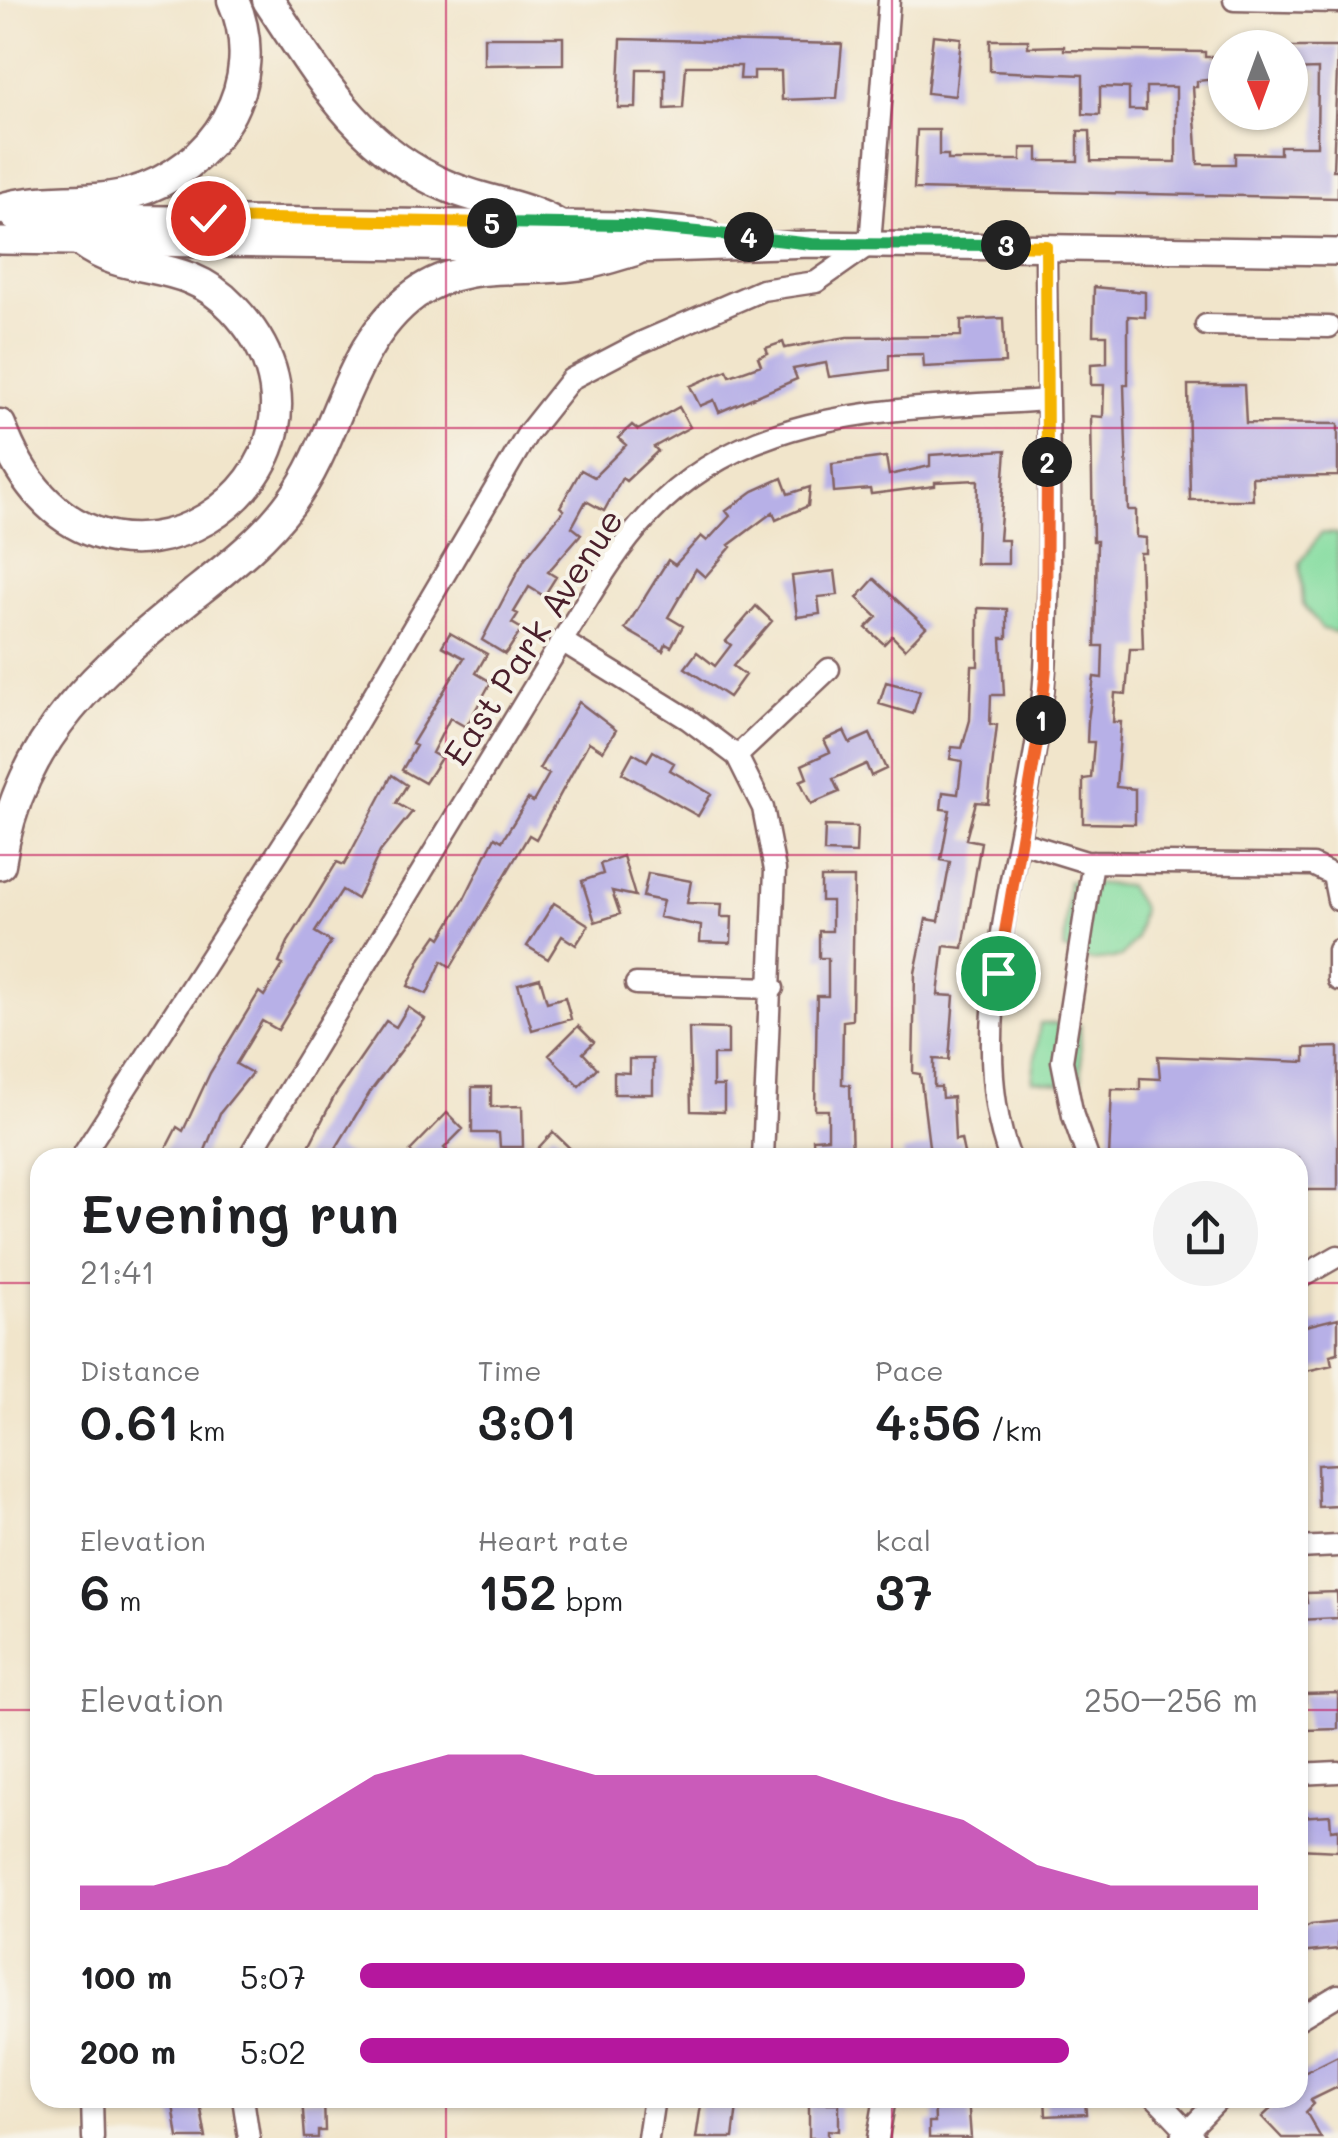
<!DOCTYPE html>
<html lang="en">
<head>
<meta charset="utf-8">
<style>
  :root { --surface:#fff; --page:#f2f2f2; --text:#202124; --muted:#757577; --accent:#b5179e }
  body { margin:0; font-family:Mali,sans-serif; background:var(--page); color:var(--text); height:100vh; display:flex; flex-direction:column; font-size:38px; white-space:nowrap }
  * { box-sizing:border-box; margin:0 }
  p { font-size:32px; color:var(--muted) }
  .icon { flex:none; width:55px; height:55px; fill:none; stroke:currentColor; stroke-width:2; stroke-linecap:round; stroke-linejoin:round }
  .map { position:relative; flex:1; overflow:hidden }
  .panel { position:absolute; left:30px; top:1148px; width:1278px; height:960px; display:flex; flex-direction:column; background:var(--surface); border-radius:30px; box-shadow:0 2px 8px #0004 }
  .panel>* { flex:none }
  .needle { width:65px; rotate:179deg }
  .controls { position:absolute; left:1208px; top:30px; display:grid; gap:20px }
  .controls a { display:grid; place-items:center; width:100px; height:100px; border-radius:50%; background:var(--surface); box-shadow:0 2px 8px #0004; font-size:50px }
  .pin { position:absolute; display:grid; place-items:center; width:85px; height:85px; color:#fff; margin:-42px; border:5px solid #fff; border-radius:50%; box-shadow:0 2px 10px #0007 }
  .km { position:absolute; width:50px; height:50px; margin:-25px; border-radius:50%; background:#222; color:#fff; font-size:28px; line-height:50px; text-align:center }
  .round { display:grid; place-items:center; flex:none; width:105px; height:105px; border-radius:52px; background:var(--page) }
  .overview { display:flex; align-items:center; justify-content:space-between; height:170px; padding:0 50px }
  h1 { font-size:55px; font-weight:600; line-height:75px }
  .stats { display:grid; grid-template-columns:repeat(3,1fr); gap:15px; height:170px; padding:10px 50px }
  .stats div { display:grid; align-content:center }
  .stats b { font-size:50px; font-weight:600 }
  .stats small { font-size:28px; font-weight:400 }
  .stats p { font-size:28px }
  .chart { height:280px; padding:20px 50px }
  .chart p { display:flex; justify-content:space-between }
  .chart svg { width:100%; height:180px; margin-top:10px; fill:var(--accent); opacity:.7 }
  ul { padding:0 50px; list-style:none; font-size:32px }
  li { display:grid; grid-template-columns:160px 120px 1fr; align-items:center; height:75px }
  li i { height:25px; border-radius:12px; background:var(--accent) }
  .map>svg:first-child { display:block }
  .green { fill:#86dda1; stroke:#687e66; stroke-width:2.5 }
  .building { fill:#b7b0e7 }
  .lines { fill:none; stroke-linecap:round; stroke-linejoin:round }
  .minor-casing { stroke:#846463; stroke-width:25 }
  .major-casing { stroke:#846463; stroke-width:30 }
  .highway-casing { stroke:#846463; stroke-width:35 }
  .minor { stroke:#fff; stroke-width:20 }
  .major { stroke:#fff; stroke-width:25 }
  .highway { stroke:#fff; stroke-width:30 }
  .split-1-casing { stroke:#fff; stroke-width:20 }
  .split-2-casing { stroke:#fff; stroke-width:20 }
  .split-3-casing { stroke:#fff; stroke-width:20 }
  .split-4-casing { stroke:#fff; stroke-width:20 }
  .split-5-casing { stroke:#fff; stroke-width:20 }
  .split-6-casing { stroke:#fff; stroke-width:20 }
  .split-1 { stroke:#f0652b; stroke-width:12 }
  .split-2 { stroke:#f0652b; stroke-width:12 }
  .split-3 { stroke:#f5b400; stroke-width:12 }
  .split-4 { stroke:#22a559; stroke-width:12 }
  .split-5 { stroke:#22a559; stroke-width:12 }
  .split-6 { stroke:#f5b400; stroke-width:12 }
  .grid { fill:none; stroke:#c2185b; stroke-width:2.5; stroke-opacity:0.55 }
  .labels { text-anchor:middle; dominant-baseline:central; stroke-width:8; stroke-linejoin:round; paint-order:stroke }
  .street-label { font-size:35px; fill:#4a1f2b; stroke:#f7f3e8 }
</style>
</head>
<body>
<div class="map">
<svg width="1338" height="2138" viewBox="0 0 1338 2138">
  <rect width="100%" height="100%" fill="#f7f3e8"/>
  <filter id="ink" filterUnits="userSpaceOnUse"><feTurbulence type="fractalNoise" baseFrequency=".01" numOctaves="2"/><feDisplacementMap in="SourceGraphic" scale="20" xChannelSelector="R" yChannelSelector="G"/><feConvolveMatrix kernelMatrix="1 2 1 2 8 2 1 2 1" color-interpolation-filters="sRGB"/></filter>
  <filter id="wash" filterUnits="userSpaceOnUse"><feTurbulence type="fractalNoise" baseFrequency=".0048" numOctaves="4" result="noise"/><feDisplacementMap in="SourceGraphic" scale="40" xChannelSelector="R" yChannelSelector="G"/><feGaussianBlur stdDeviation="2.25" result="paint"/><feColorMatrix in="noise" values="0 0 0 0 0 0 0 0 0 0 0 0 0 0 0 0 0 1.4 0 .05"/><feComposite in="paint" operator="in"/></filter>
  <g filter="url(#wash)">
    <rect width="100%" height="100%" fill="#f1e5cb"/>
    <!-- green -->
    <path class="green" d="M 1321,533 L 1338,534 L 1338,633 L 1322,629 L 1303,604 L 1300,563 Z
      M 1068,881 L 1128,886 L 1142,908 L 1136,939 L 1121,957 L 1092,961 L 1064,950 Z
      M 1040,1023 L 1080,1025 L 1082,1086 L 1032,1080 Z"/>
    <g id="blocks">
      <!-- building -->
      <path class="building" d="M 933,35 L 961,38 L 955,96 L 927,93 Z
        M 484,37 L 563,37 L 563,64 L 484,65 Z
        M 621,39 L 842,44 L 837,98 L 782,100 L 781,71 L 754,71 L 754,79 L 740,79 L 741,66 L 686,66 L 683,108 L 665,109 L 665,69 L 637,69 L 636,108 L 618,108 Z
        M 990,40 L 1028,40 L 1028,47 L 1064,46 L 1064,50 L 1205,52 L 1205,57 L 1225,57 L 1225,78 L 1197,81 L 1197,87 L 1193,87 L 1198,164 L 1235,164 L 1235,153 L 1280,154 L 1280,146 L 1317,146 L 1318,69 L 1290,70 L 1290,47 L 1338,47 L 1333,170 L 1338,170 L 1338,198 L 914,189 L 917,130 L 939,130 L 939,155 L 948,155 L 948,160 L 1021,160 L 1021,148 L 1038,148 L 1038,161 L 1078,161 L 1078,131 L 1090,131 L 1091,161 L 1176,162 L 1176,87 L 1146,87 L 1146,110 L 1129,110 L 1129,88 L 1100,87 L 1100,115 L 1083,114 L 1083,75 L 990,71 Z
        M 1094,287 L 1145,292 L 1145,317 L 1128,316 L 1128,385 L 1124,385 L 1128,510 L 1136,510 L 1136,537 L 1146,538 L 1146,553 L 1140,553 L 1143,649 L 1130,649 L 1126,694 L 1115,693 L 1113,722 L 1121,722 L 1116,787 L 1135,789 L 1135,824 L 1083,823 L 1083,779 L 1091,778 L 1094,742 L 1087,742 L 1088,720 L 1094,677 L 1102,678 L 1103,646 L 1095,646 L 1097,541 L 1093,541 L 1091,416 L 1103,417 L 1104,385 L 1091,385 L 1091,364 L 1107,363 L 1107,335 L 1093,335 Z
        M 1003,318 L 1005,363 L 924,367 L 923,354 L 889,355 L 889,370 L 829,377 L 826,363 L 793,369 L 797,379 L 719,412 L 714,400 L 700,406 L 690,386 L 727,370 L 730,376 L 761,365 L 758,357 L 768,353 L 766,348 L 783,342 L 785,348 L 847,337 L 961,336 L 961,320 Z
        M 1188,385 L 1244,385 L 1246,423 L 1338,424 L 1338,476 L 1252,477 L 1253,500 L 1190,500 Z
        M 679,407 L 690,427 L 654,447 L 658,451 L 626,481 L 622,478 L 604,511 L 586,501 L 572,527 L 581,534 L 548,572 L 556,577 L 544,596 L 529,587 L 514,612 L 518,614 L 512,623 L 522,629 L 509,649 L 505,654 L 482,640 L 525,558 L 564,510 L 560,507 L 581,470 L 594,477 L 626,445 L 618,438 L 632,425 L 638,430 Z
        M 1006,450 L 999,540 L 1008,540 L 1008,564 L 976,564 L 978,480 L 935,482 L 935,486 L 871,494 L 870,489 L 834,492 L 832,464 L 886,457 L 889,475 L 930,466 L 930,455 Z
        M 782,478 L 788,494 L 810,487 L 808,506 L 776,520 L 773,512 L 729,545 L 731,547 L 705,577 L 696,569 L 668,617 L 683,626 L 671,647 L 666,644 L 663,651 L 625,629 L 668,560 L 675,565 L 701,536 L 707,541 L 730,516 L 726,511 L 753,491 Z
        M 835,571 L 838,595 L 818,597 L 820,614 L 797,617 L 792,576 Z
        M 874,579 L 926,627 L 905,649 L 892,636 L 884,644 L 866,628 L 877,617 L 857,598 Z
        M 756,606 L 772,621 L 733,666 L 745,675 L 729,697 L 685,668 L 697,652 L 715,666 L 731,645 L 726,641 Z
        M 978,608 L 1007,609 L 1007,638 L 1001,638 L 1004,695 L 991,695 L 990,724 L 997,725 L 988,803 L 976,802 L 966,839 L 981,842 L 963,948 L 944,946 L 938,995 L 954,996 L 949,1060 L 934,1059 L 934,1087 L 941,1087 L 942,1098 L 953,1097 L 955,1140 L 961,1139 L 965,1158 L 904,1158 L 903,1152 L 929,1146 L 920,1074 L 913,1073 L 915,973 L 926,919 L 939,921 L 950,862 L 941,860 L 950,810 L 941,809 L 943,792 L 958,794 L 962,761 L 950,759 L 952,747 L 962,748 L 970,720 L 972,666 L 978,666 Z
        M 450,633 L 487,654 L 476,673 L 491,682 L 466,727 L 450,718 L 432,753 L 441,758 L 425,783 L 402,770 L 416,746 L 412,744 L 464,658 L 442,646 Z
        M 886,682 L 920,691 L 913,714 L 879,704 Z
        M 579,702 L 616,730 L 603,751 L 589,742 L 536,839 L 529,835 L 451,967 L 442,961 L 427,994 L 408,986 L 421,958 L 437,935 L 441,938 L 463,901 L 495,837 L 502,841 L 528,799 L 533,802 L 549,774 L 539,769 Z
        M 844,731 L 850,743 L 870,734 L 886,769 L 871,776 L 866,764 L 833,779 L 839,792 L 811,804 L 800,781 L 807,778 L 802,765 L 830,752 L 824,740 Z
        M 653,751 L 674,763 L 670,770 L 711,794 L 698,816 L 622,773 L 633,753 L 647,761 Z
        M 392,775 L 407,785 L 396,803 L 412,812 L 380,852 L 357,899 L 342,890 L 315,932 L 331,942 L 278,1030 L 262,1021 L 236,1064 L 252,1073 L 220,1113 L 202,1158 L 161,1158 L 177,1127 L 183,1131 L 210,1073 L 259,992 L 264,996 L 283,965 L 279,963 L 288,942 L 337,862 L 344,865 Z
        M 825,826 L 857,827 L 856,853 L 824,852 Z
        M 623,856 L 635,896 L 612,891 L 620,914 L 595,922 L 582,881 L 603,874 L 600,864 Z
        M 648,873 L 691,881 L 687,903 L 722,904 L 721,917 L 732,917 L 731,943 L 700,942 L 701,926 L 659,917 L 663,901 L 643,897 Z
        M 821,878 L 854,878 L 852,1020 L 843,1021 L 842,1084 L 850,1085 L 852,1158 L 814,1158 L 813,1139 L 828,1138 L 828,1110 L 815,1110 L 817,996 L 828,996 L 828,958 L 819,958 L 819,931 L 832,931 L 832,901 L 821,901 Z
        M 554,903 L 589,925 L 576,945 L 562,936 L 548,959 L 527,946 Z
        M 540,978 L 547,1002 L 565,997 L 571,1019 L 532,1030 L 518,984 Z
        M 408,1007 L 425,1019 L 370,1092 L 336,1148 L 353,1158 L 303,1158 L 335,1095 L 386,1021 L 396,1027 Z
        M 578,1026 L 594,1042 L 583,1053 L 597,1068 L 579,1086 L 549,1055 Z
        M 689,1028 L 728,1029 L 728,1055 L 713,1055 L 713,1086 L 724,1086 L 724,1112 L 691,1111 Z
        M 1338,1047 L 1338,1190 L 1298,1190 L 1298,1158 L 1109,1158 L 1112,1089 L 1140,1090 L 1140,1078 L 1160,1079 L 1158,1056 L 1305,1062 L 1305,1048 Z
        M 629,1059 L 653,1059 L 653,1094 L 614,1094 L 614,1072 L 629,1073 Z
        M 472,1087 L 491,1087 L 491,1107 L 522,1106 L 523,1147 L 500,1147 L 499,1133 L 472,1133 Z
        M 447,1113 L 463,1129 L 444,1148 L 453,1158 L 417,1158 L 410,1151 Z
        M 553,1132 L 580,1158 L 529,1158 Z
        M 1338,1318 L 1338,1353 L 1330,1355 L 1332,1365 L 1298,1373 L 1298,1351 L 1302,1349 L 1298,1328 Z
        M 1338,1464 L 1338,1506 L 1318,1507 L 1317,1465 Z
        M 1337,1592 L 1338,1618 L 1298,1620 L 1298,1603 L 1307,1603 L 1306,1593 Z
        M 1338,1693 L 1338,1729 L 1306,1730 L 1305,1694 Z
        M 1330,1815 L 1331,1830 L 1338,1829 L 1338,1851 L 1298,1849 L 1298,1817 Z
        M 1338,1922 L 1338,1949 L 1298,1953 L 1298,1932 L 1311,1925 Z
        M 1338,2056 L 1338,2087 L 1311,2100 L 1314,2104 L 1306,2112 L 1321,2138 L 1282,2138 L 1262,2117 L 1282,2098 L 1298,2098 L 1298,2076 Z
        M 172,2098 L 199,2098 L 206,2138 L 178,2138 Z
        M 302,2098 L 324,2099 L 325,2131 L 318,2131 L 318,2138 L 305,2138 Z
        M 702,2098 L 738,2098 L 733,2138 L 696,2138 Z
        M 934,2098 L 968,2098 L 971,2138 L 929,2138 L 929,2122 L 935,2122 Z
        M 1045,2098 L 1085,2098 L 1086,2114 L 1046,2116 Z
        M 809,2103 L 839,2103 L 839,2131 L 828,2130 L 828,2138 L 809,2138 Z"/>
    </g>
  </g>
  <g filter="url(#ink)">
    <use href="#blocks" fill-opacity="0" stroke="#846463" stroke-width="2.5"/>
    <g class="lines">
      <!-- minor casing -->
      <g class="minor-casing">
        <path id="minor" d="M 1234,0 L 1338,2
          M 1206,325 L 1329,327
          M 562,641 L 688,719 L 737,756 L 763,808 L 775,870 L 763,1158
          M 737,756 L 829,669
          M 1021,842 L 1086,862 L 1313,865 L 1333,875 L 1338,900
          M 1338,950 L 1338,980
          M 636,984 L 773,988
          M 81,1158 L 314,796 L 528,433 L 571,379 L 640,343 L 762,290 L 816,282 L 870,244 L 889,0
          M 248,1158 L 562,641 C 589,598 613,553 648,516 C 752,403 906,410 1047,400
          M 1010,1158 C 957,1024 1036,815 1045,671 C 1054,530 1046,387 1046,246
          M 1088,1158 L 1073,1116 L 1062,1061 L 1093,862
          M 1298,1279 L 1338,1256
          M 1298,1548 L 1338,1546
          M 1298,1774 L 1338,1772
          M 1298,2019 L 1338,1995
          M 92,2098 L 93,2138
          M 243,2098 L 249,2138
          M 1156,2098 L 1194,2138
          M 648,2138 L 654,2098
          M 878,2138 L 885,2098
          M 1181,2138 L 1220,2098"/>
      </g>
      <!-- major casing -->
      <g class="major-casing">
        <path id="major" d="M 13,217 L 624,225 L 707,233
          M 0,241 L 635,250 L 812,244 L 1338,252"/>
      </g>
      <!-- highway casing -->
      <g class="highway-casing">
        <path id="highway" d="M 268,0 C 318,75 360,150 447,186 C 483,202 523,204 556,224
          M 0,209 C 43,196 88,205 131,193 C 214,170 270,83 233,0
          M 0,425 C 89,670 386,468 233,308 C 184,256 129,277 83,243
          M 0,864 C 19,734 104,667 199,590 C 233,563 267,536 292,501 C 339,436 347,344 415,294 C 466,257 525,274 583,264 C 601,261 618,255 635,250"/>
      </g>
      <!-- minor -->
      <use href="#minor" class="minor"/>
      <!-- major -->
      <use href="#major" class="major"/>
      <!-- highway -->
      <use href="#highway" class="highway"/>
    </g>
  </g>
  <g class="lines" filter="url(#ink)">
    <!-- split-1 casing -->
    <g class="split-1-casing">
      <path id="split-1" d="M 998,973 L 1041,720"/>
    </g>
    <!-- split-2 casing -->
    <g class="split-2-casing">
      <path id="split-2" d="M 1041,720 L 1046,667 L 1047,462"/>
    </g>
    <!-- split-3 casing -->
    <g class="split-3-casing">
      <path id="split-3" d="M 1006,245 L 1046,246 L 1047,462"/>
    </g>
    <!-- split-4 casing -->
    <g class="split-4-casing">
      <path id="split-4" d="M 749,237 L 812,244 L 1006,245"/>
    </g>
    <!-- split-5 casing -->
    <g class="split-5-casing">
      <path id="split-5" d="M 492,223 L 624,225 L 749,237"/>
    </g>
    <!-- split-6 casing -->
    <g class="split-6-casing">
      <path id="split-6" d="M 208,218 L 492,223"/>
    </g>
    <!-- split-1 -->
    <use href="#split-1" class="split-1"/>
    <!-- split-2 -->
    <use href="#split-2" class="split-2"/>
    <!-- split-3 -->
    <use href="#split-3" class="split-3"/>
    <!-- split-4 -->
    <use href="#split-4" class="split-4"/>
    <!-- split-5 -->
    <use href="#split-5" class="split-5"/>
    <!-- split-6 -->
    <use href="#split-6" class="split-6"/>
  </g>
  <!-- grid -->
  <path class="grid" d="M 446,0 L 446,1158M 892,0 L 892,1158M 0,428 L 1338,428M 0,855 L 1338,855M 0,1283 L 40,1283M 1298,1283 L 1338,1283M 0,1710 L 40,1710M 1298,1710 L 1338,1710M 446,2098 L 446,2138M 892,2098 L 892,2138"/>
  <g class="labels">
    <!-- street labels -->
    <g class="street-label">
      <text transform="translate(532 636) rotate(-57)">East Park Avenue</text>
    </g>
  </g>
</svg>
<div class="controls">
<a><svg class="needle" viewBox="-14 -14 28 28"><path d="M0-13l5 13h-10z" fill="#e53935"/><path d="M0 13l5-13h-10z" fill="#757577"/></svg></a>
</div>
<div class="pin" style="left:998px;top:973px;background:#1e9e55"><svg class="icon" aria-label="arrive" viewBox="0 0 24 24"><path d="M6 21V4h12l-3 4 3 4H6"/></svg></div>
<div class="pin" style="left:208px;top:218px;background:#d93025"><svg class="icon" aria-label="check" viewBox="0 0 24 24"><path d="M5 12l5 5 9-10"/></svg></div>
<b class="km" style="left:1041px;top:720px">1</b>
<b class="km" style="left:1047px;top:462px">2</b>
<b class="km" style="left:1006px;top:245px">3</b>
<b class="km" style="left:749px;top:237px">4</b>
<b class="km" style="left:492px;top:223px">5</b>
<section class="panel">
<div class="overview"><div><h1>Evening run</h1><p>21:41</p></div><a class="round"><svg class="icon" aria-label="share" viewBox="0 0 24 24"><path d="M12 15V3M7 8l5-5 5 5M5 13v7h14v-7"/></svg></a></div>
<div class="stats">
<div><p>Distance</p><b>0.61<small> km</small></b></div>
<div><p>Time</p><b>3:01</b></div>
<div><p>Pace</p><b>4:56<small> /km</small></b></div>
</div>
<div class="stats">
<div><p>Elevation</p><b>6<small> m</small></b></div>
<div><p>Heart rate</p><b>152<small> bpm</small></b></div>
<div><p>kcal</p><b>37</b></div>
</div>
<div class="chart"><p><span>Elevation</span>250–256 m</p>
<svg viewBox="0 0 160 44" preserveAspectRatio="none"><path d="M0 44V38L10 38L20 33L30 22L40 11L50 6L60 6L70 11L80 11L90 11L100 11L110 17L120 22L130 33L140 38L150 38L160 38V44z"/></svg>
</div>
<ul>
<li><b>100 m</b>5:07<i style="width:74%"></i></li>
<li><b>200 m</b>5:02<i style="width:79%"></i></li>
</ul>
</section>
</div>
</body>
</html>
